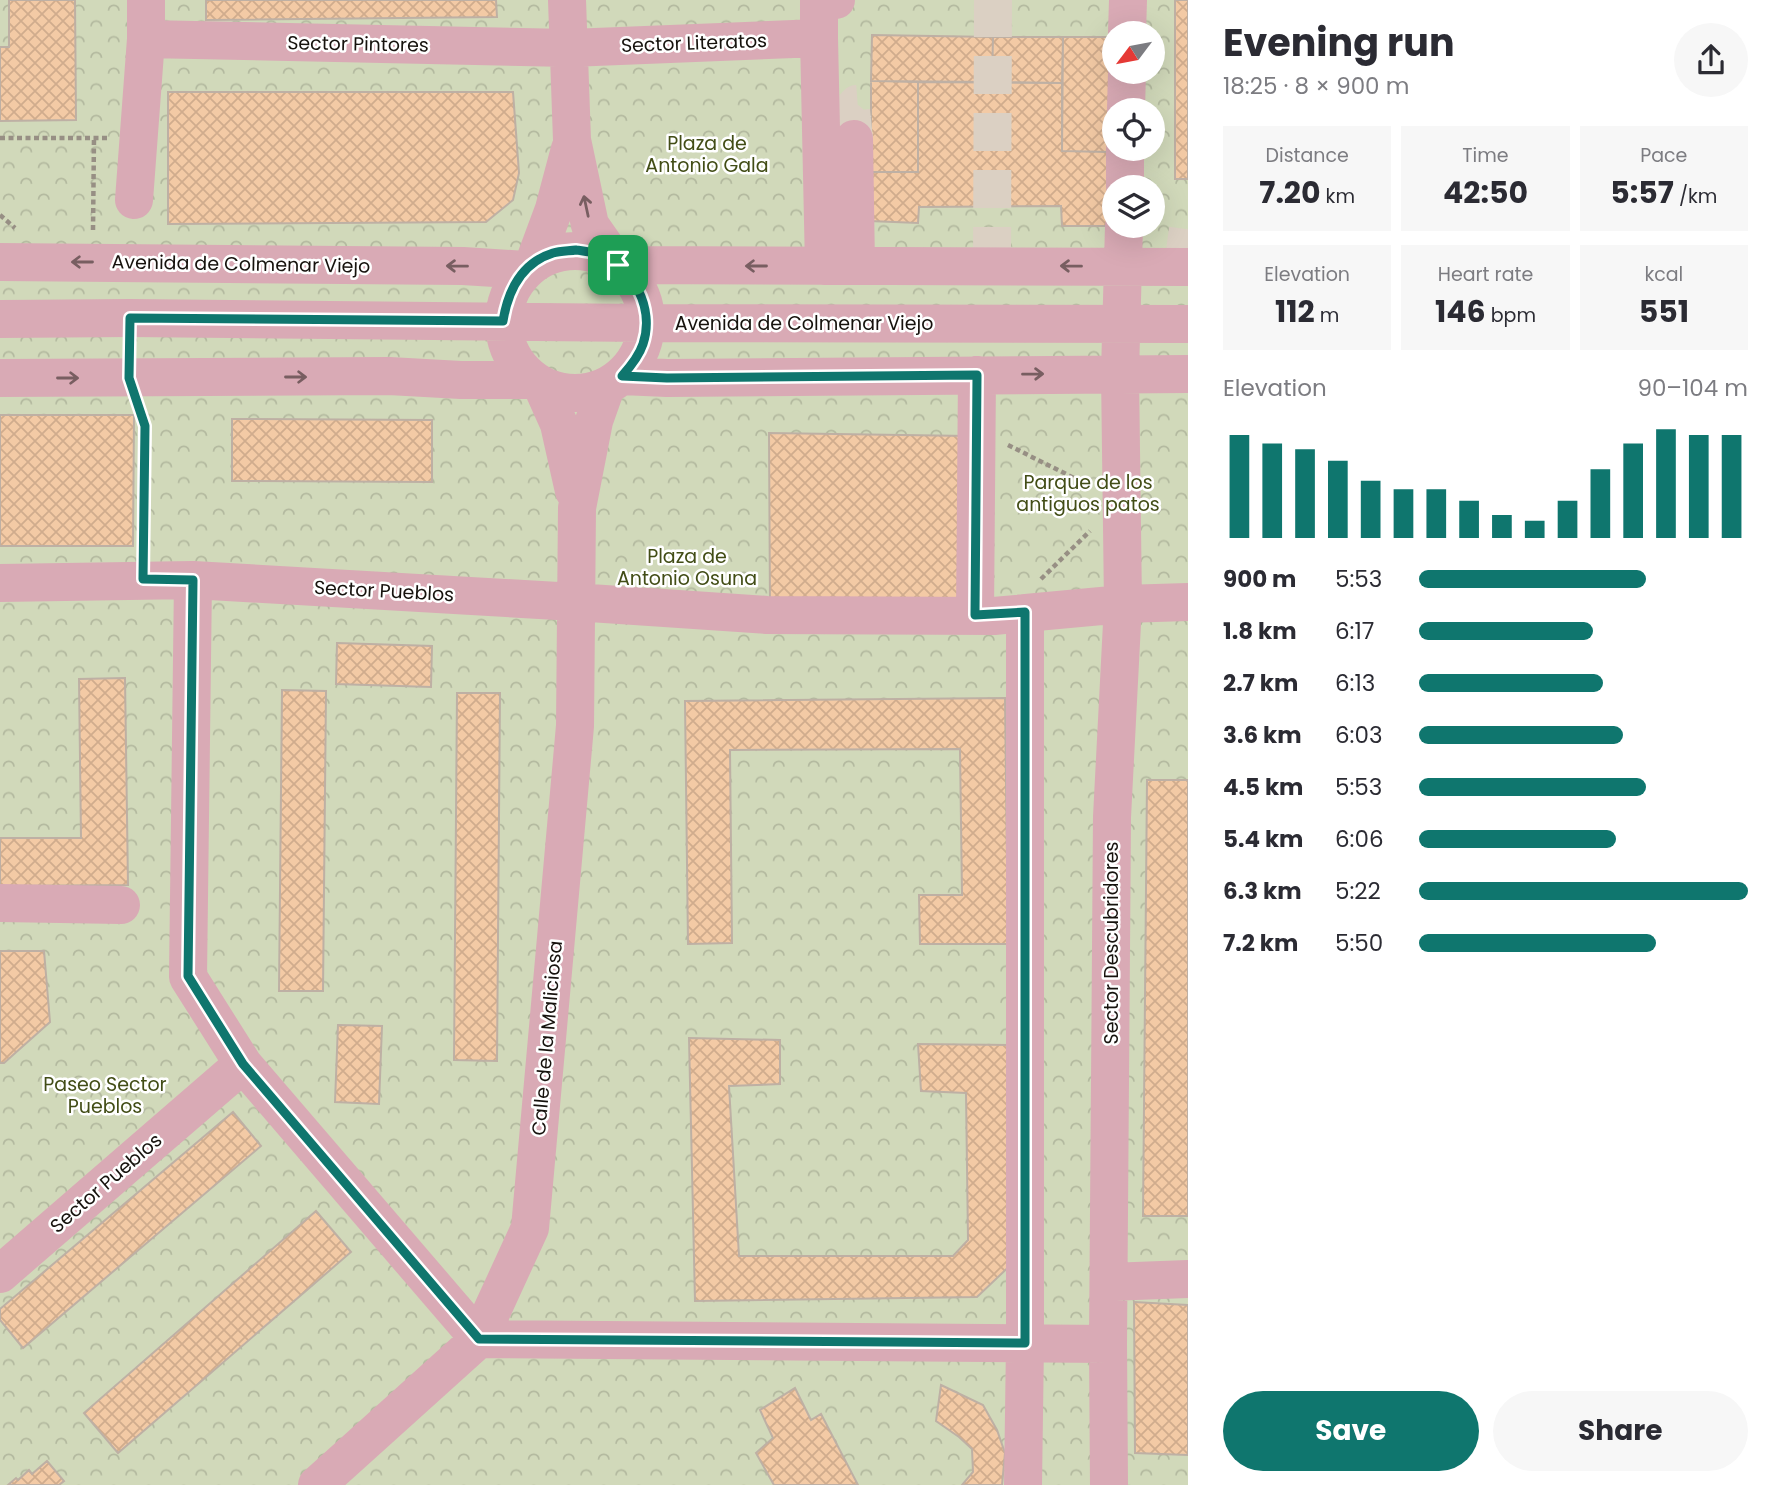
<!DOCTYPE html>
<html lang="en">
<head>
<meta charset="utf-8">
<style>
  :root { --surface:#fff; --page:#f7f7f7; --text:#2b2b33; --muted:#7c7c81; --accent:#0f766e }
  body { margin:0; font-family:Poppins,sans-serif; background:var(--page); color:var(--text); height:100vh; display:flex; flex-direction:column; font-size:26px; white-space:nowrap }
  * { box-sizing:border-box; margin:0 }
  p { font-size:23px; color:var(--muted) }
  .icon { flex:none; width:38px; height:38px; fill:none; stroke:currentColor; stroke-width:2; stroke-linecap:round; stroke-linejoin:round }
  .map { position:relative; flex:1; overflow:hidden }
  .side { display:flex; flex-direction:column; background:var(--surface); width:595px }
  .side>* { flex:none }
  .needle { width:46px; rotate:238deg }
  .controls { position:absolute; left:1102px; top:21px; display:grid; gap:14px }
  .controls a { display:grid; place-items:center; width:63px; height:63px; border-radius:50%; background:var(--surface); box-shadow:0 7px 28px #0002; font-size:35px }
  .pin { position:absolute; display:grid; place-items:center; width:60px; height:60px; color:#fff; margin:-30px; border-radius:14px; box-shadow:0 4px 10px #0006 }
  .round { display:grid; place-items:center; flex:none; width:74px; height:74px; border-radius:37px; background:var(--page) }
  .summary { display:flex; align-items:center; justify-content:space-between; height:119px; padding:0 35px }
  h1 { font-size:38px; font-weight:700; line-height:52px }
  .figures { display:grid; grid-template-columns:repeat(3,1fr); gap:10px; height:119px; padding:7px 35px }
  .figures div { display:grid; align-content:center; border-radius:0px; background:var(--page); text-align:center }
  .figures b { font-size:30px; font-weight:700 }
  .figures small { font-size:19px; font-weight:400 }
  .figures p { font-size:19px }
  .chart { height:196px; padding:14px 35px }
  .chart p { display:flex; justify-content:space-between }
  .chart svg { width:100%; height:126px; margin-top:7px; stroke:var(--accent); stroke-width:6 }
  .button { display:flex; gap:14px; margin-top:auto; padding:14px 35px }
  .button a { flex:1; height:80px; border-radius:42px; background:var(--accent); color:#fff; font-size:28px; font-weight:700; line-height:80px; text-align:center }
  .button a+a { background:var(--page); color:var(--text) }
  ul { padding:0 35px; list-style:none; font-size:23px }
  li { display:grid; grid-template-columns:112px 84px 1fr; align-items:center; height:52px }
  li i { height:18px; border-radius:9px; background:var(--accent) }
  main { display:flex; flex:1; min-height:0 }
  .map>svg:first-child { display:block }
  .park { fill:url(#park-crowns); fill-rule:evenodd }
  .building { fill:url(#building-cross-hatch); stroke:#beb0a4; stroke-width:2 }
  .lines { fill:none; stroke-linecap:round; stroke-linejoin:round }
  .minor-tunnel { stroke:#dbd0c3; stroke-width:38; stroke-dasharray:38 19; stroke-linecap:butt }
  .path { stroke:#978f84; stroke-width:4.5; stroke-dasharray:5 3.5; stroke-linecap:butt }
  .minor { stroke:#d9aab5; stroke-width:38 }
  .oneway { stroke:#785e61 }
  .route-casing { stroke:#fff; stroke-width:14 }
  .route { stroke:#0f766e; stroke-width:9 }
  .labels { text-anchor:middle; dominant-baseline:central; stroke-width:5; stroke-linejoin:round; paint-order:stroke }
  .street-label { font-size:19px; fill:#16120d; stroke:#fff }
  .park-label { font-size:19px; fill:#424d16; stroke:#fff }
</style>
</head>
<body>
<main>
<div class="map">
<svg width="1188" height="1485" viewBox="0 0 1188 1485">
  <defs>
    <pattern id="park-crowns" width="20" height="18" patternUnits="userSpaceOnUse" patternTransform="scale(1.75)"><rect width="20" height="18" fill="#d1d9ba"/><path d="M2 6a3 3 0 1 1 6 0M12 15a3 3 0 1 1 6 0" fill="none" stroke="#b3b99f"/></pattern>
    <pattern id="building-cross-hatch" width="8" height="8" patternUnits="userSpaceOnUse" patternTransform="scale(1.75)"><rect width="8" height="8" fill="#f3caa5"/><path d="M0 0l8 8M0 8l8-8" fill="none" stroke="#d0ac8d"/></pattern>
  </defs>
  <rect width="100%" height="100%" fill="#fef2e3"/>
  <!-- park -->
  <path class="park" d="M 0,0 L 1188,0 L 1188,1485 L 0,1485 ZM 1115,33 L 1153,33 L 1153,72 L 1115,72 ZM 1115,110 L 1153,110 L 1153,149 L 1115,149 ZM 1115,187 L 1153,187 L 1153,226 L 1115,226 Z"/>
  <!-- building -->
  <path class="building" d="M 9,0 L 75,0 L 76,120 L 0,121 L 0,47 L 9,47 Z
    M 206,0 L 496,0 L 497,17 L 206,20 Z
    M 1175,0 L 1188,0 L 1188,179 L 1175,179 Z
    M 872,35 L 993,37 L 992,82 L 871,81 Z
    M 993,37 L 1063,37 L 1062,83 L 992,82 Z
    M 1063,37 L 1109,37 L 1109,152 L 1062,151 Z
    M 871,81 L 918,82 L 918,172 L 871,172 Z
    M 918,82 L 1062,83 L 1062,151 L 1109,152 L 1109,226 L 1062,226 L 1061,206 L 919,207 L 918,223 L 870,221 L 871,172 L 918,172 Z
    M 168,92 L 513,92 L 519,173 L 513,200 L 486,222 L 168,224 Z
    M 0,415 L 134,415 L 133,546 L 0,546 Z
    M 232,419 L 432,420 L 432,482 L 232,481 Z
    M 769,433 L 968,436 L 967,609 L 770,609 Z
    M 337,643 L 432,646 L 431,687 L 336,684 Z
    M 125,678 L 128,885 L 0,886 L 0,838 L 81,838 L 79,679 Z
    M 282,690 L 326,691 L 323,991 L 279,991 Z
    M 457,693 L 500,693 L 497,1061 L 454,1060 Z
    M 1005,698 L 1008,944 L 920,944 L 919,895 L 962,895 L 960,749 L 730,750 L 732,943 L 688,944 L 685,701 Z
    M 1147,780 L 1188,780 L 1188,1216 L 1143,1216 Z
    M 0,951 L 44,951 L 50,1022 L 4,1063 L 0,1063 Z
    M 338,1025 L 382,1026 L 379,1104 L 335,1102 Z
    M 689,1038 L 780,1040 L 780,1084 L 729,1086 L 739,1256 L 953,1256 L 968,1240 L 966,1093 L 921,1091 L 918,1044 L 1009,1045 L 1018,1258 L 977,1297 L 695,1301 Z
    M 233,1112 L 261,1146 L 23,1348 L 0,1320 L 0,1309 Z
    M 316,1211 L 351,1252 L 118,1453 L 84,1413 Z
    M 1134,1302 L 1188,1305 L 1188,1455 L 1135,1453 Z
    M 941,1385 L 983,1405 L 997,1430 L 1005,1453 L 1002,1485 L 962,1485 L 973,1472 L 972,1449 L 959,1437 L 936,1421 Z
    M 795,1388 L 811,1420 L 821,1414 L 858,1485 L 774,1485 L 756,1453 L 773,1438 L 760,1410 Z
    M 47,1461 L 64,1481 L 59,1485 L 8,1485 L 16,1478 L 18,1480 L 29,1470 L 32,1474 Z"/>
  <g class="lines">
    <!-- minor-tunnel -->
    <path class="minor-tunnel" d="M 854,139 L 851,111 L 857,104 L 871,103
      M 992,265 L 993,0
      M 1183,267 L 1188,229"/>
    <!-- path -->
    <path class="path" d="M 0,138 L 108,138
      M 0,215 L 15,228
      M 93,230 L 94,138
      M 140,410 L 145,426 L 144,551
      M 1008,445 L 1088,485
      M 1041,579 L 1090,531"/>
    <!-- minor -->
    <path class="minor" d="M 567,0 L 572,140 L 590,225 L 618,265
      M 1127,33 L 1128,0
      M 819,38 L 819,0 L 836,0
      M 146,39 L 570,48 L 819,38 L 824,266
      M 1126,110 L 1127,72
      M 854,139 L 856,266
      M 1125,187 L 1125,149
      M 134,200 L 146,39 L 146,0
      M504 322a71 71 0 1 1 142 0a71 71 0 1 1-142 0Z
      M 0,262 L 463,266 L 525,270
      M 534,263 L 554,209 L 570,149
      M 618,265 L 1188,267
      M 0,319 L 130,318 L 647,323 L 1188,324
      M 622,376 L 667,378 L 1188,374
      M 0,378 L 389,376 L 461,380 L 532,380
      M 542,386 L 559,424 L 574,491
      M 193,580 L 188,977 L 243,1064
      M 0,583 L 193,580 L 575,602 L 767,615 L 994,616 L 1123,604 L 1188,602
      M 975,615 L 977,375
      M 0,903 L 121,905
      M 0,1274 L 243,1064 L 479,1339 L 1108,1344 L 1112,817 L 1123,604 L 1120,373 L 1124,226
      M 1109,1282 L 1188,1279
      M 1108,1344 L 1109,1485
      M 317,1485 L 479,1339 L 530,1228 L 575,726 L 577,508 L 594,421 L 606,387
      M 1023,1485 L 1025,1343 L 1025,613"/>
  </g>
  <!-- one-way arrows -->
  <defs><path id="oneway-shaft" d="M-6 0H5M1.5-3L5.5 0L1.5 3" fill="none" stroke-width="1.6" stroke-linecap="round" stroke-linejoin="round" transform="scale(1.75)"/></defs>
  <g class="oneway">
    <use href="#oneway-shaft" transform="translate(586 206) rotate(-102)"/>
    <use href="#oneway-shaft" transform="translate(82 262) rotate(-180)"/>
    <use href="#oneway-shaft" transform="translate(457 266) rotate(-179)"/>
    <use href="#oneway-shaft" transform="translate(756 266) rotate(-180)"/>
    <use href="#oneway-shaft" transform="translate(1071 266) rotate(-179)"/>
    <use href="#oneway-shaft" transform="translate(1033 374) rotate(-1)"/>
    <use href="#oneway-shaft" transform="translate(296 377)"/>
    <use href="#oneway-shaft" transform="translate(68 378)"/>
  </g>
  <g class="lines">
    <!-- route casing -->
    <g class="route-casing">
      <path id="route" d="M 576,250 C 583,251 591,252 598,254 C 633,266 655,308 643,344 C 639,356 631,366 622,376 L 667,378 L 977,375 L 975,615 L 1025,612 L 1025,1343 L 479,1339 L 243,1064 L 188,976 L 193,580 L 143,579 L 145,426 L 129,378 L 130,318 L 503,321 C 508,291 521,263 553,253 C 560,251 569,251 576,250 Z"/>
    </g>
    <!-- route -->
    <use href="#route" class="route"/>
  </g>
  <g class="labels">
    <!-- street labels -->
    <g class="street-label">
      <text transform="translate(694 43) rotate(-2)">Sector Literatos</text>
      <text transform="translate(358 44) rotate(1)">Sector Pintores</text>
      <text transform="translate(241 264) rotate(1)">Avenida de Colmenar Viejo</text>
      <text x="804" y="323">Avenida de Colmenar Viejo</text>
      <text transform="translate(384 591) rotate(3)">Sector Pueblos</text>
      <text transform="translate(1111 943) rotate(-90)">Sector Descubridores</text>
      <text transform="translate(547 1038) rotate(-85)">Calle de la Maliciosa</text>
      <text transform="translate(106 1183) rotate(-41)">Sector Pueblos</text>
    </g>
    <!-- park labels -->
    <g class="park-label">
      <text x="707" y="143">Plaza de<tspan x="707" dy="22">Antonio Gala</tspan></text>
      <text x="1088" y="482">Parque de los<tspan x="1088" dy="22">antiguos patos</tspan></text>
      <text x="687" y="556">Plaza de<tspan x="687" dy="22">Antonio Osuna</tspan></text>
      <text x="105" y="1084">Paseo Sector<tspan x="105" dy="22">Pueblos</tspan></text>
    </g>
  </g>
</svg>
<div class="controls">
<a><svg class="needle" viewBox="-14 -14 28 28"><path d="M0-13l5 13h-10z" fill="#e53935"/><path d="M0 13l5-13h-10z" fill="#7c7c81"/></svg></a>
<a><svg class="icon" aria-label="locate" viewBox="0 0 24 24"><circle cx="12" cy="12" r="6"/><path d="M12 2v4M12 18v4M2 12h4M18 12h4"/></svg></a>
<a><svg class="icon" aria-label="layers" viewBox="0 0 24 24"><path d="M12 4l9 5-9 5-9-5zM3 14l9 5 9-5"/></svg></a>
</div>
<div class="pin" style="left:618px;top:265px;background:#1e9e55"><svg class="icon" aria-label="arrive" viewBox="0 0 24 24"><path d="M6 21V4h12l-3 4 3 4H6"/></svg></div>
</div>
<section class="side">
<div class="summary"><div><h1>Evening run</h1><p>18:25 · 8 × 900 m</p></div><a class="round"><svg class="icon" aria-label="share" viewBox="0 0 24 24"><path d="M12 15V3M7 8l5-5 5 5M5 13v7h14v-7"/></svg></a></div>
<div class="figures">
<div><p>Distance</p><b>7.20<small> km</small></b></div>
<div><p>Time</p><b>42:50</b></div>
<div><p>Pace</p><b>5:57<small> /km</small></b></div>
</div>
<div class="figures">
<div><p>Elevation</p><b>112<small> m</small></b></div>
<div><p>Heart rate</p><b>146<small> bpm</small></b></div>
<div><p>kcal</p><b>551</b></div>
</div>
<div class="chart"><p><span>Elevation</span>90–104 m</p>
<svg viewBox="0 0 160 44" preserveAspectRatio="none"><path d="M5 44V8M15 44V11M25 44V13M35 44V17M45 44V24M55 44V27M65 44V27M75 44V31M85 44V36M95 44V38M105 44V31M115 44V20M125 44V11M135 44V6M145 44V8M155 44V8"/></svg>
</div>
<ul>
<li><b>900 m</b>5:53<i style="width:69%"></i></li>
<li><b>1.8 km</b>6:17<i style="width:53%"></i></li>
<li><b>2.7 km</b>6:13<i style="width:56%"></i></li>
<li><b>3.6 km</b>6:03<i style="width:62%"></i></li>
<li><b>4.5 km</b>5:53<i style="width:69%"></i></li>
<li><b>5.4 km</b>6:06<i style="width:60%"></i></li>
<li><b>6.3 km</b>5:22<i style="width:100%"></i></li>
<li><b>7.2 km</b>5:50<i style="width:72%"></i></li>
</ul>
<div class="button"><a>Save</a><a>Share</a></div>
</section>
</main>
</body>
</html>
